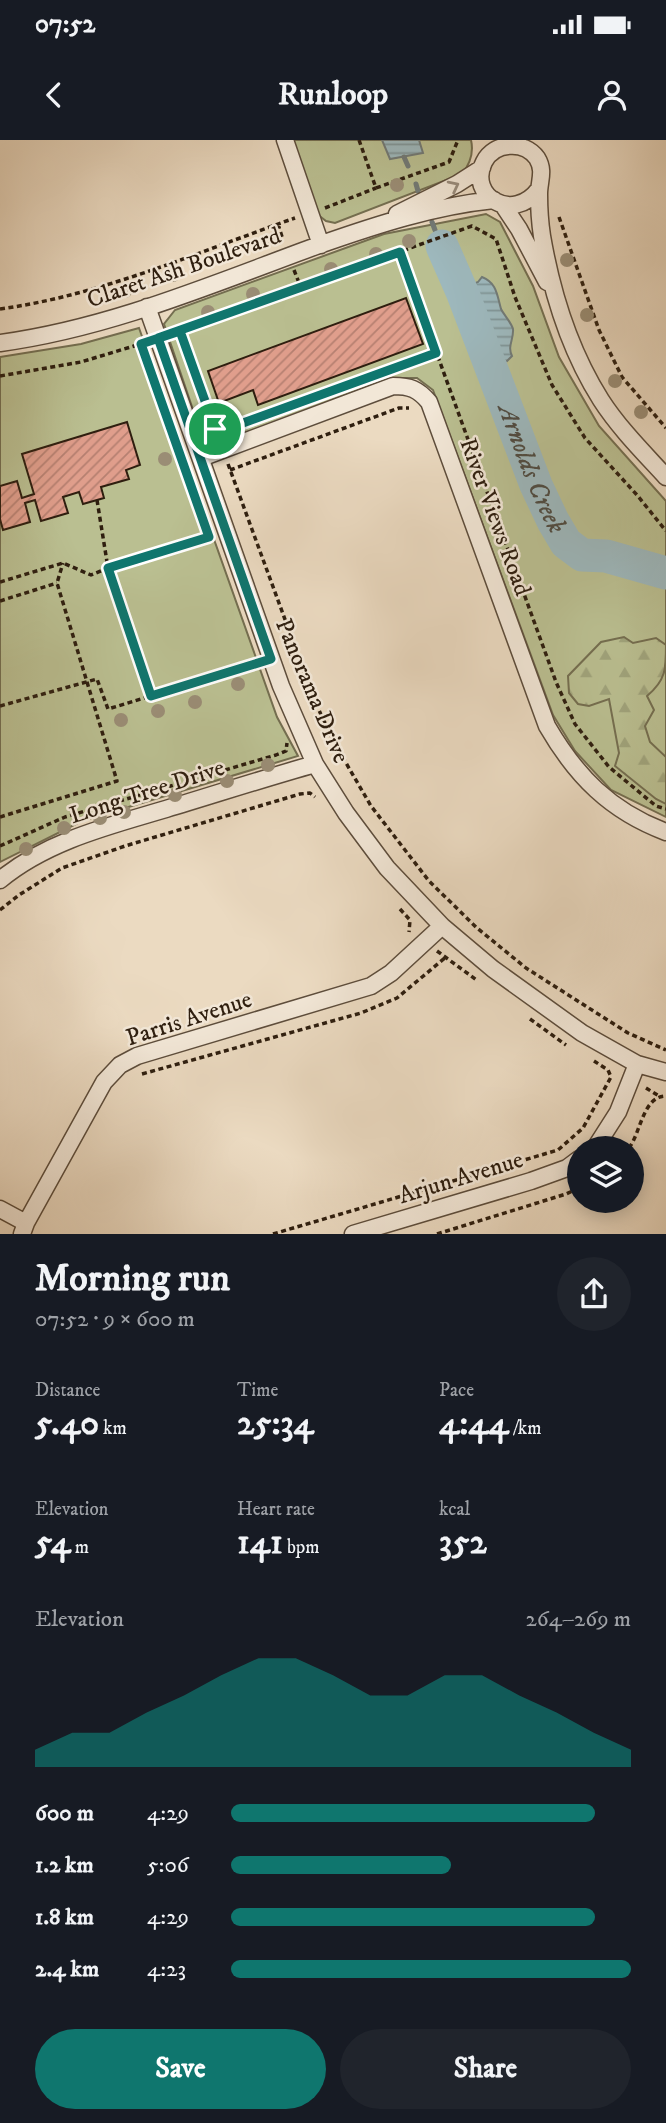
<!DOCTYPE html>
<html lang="en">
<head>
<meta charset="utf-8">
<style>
  :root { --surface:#171b24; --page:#20242c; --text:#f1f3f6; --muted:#9ea1a6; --accent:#0f766e }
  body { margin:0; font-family:"IM FELL DW Pica",serif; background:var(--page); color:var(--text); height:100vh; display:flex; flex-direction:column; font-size:26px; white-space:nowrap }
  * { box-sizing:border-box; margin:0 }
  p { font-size:23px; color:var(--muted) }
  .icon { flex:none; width:38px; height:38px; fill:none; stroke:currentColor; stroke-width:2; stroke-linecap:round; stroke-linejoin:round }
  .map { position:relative; height:1094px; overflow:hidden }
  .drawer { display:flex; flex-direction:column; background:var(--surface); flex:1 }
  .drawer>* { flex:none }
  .controls { position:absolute; left:567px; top:996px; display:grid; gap:14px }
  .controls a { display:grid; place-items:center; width:77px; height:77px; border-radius:50%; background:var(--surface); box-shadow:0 4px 18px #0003; font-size:35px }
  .pin { position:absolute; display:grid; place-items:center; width:60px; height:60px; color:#fff; margin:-30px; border:4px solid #fff; border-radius:50%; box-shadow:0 2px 7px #0007 }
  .round { display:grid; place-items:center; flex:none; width:74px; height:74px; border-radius:37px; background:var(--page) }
  .headline { display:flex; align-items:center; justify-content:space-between; height:119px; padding:0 35px }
  h1 { font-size:38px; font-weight:700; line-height:52px }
  .figures { display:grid; grid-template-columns:repeat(3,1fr); gap:10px; height:119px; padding:7px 35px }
  .figures div { display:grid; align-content:center }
  .figures b { font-size:35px; font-weight:700 }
  .figures small { font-size:19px; font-weight:400 }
  .figures p { font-size:19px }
  .chart { height:196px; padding:14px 35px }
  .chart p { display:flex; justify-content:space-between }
  .chart svg { width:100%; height:126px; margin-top:7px; fill:var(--accent); opacity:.7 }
  .primary-button { display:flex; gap:14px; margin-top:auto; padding:14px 35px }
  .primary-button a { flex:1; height:80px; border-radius:42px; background:var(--accent); color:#fff; font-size:28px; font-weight:700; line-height:80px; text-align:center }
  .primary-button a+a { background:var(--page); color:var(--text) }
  ul { padding:0 35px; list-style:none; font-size:23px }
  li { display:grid; grid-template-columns:112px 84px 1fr; align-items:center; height:52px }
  li i { height:18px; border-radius:9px; background:var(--accent) }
  .status { display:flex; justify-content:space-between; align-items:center; height:49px; padding:0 35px; background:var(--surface); direction:ltr }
  .status svg { height:19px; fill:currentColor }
  header { display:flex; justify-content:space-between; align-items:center; height:91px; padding:0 35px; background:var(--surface); font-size:32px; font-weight:700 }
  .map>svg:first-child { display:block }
  .green { fill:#babf91; stroke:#746e50; stroke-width:2 }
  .forest { fill:url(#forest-firs); stroke:#746e50; stroke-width:2 }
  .water { fill:url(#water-rules); stroke:#717a77; stroke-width:2 }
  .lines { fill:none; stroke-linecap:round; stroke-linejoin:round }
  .stream { stroke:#717a77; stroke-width:5 }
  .river { stroke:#9db8bd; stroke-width:33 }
  .building { fill:url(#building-hatch); stroke:#2e1e0f; stroke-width:2 }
  .minor-casing { stroke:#5d4d3c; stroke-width:19 }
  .path { stroke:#2e1e0f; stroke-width:3.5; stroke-dasharray:5 3.5; stroke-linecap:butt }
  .minor { stroke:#f2e7d7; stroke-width:16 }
  .tree { fill:#9a8d75 }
  .oneway { stroke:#9a8d7d }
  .route-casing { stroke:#fff; stroke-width:14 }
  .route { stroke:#0f766e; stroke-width:9 }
  .labels { text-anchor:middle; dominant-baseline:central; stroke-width:5; stroke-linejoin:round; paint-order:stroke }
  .street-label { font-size:24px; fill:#2e1e0f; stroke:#f2e7d7 }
  .water-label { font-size:26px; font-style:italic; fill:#4f4c43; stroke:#f2e7d7 }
</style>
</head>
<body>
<div class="status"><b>07:52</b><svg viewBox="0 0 49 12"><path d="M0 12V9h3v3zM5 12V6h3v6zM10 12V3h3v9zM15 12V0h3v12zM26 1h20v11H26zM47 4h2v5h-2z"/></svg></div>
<header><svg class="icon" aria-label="back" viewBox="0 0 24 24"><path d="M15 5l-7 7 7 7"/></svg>Runloop<svg class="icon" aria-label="person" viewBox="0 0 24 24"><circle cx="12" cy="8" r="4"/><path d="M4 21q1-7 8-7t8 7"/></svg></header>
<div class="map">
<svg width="666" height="1094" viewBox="0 0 666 1094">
  <defs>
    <pattern id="forest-firs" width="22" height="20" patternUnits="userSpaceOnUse" patternTransform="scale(1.75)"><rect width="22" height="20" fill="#babf91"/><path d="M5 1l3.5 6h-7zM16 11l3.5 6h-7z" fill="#a0a47c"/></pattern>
    <pattern id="water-rules" width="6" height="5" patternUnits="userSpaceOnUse" patternTransform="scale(1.75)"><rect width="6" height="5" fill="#9db8bd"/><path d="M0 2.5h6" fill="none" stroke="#809598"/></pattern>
    <pattern id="building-hatch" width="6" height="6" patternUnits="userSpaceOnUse" patternTransform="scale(1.75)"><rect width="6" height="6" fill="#e09e8c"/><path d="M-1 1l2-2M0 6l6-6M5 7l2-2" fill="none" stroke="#b68071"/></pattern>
  </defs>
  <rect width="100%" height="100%" fill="#ebdac1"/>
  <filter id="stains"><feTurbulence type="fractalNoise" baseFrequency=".00286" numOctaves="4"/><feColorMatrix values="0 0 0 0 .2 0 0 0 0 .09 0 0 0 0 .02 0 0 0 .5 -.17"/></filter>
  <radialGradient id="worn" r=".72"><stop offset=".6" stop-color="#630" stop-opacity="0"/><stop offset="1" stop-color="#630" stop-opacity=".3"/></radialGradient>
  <!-- green -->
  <path class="green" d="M 290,0 L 471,0 C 474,13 470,24 462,34 L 335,83 L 326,81 L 317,74 Z
    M 486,74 L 500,82 L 533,146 L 559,217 L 599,286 L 666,361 L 666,677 L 611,650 L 575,611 L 553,575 L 433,250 L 417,238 L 394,238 L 206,308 L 164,184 L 175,170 L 384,94 Z
    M 139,188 L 277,577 L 298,616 L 82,681 L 0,722 L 0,217 L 81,204 Z"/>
  <!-- forest -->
  <path class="forest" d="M 624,497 L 633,503 L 656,498 L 666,505 C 666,529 666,540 647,556 L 654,570 L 645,586 L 650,602 L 666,617 L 666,664 L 656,659 L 615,626 L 619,613 L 609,559 L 589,566 L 578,564 L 569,553 L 568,536 L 601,502 Z"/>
  <!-- water -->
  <path class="water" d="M 382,0 L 419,0 L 423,13 L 390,19 Z
    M 482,137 C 497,143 497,155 501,169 C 504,175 511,182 513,189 C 514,199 507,206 512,216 L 507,221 L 499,218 L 498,222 L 489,222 C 474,204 459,172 464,148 L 478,142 Z"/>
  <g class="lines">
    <!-- stream -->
    <path class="stream" d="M 404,17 L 408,26
      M 416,44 L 418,51
      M 432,82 L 435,90"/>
    <!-- river -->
    <path class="river" id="s1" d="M 442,106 L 463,154 L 536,345 L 553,381 L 566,403 L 582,415 L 606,416 L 666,433"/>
  </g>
  <!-- building -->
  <path class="building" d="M 406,158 L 423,204 L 258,265 L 253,250 L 219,263 L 208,231 Z
    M 127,282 L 140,325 L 126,330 L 129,339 L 101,347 L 104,358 L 83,364 L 79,352 L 63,357 L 68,373 L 41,381 L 35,360 L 25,363 L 30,382 L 3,390 L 0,379 L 0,346 L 17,341 L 22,358 L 34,354 L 22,314 Z"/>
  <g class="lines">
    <!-- minor casing -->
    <g class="minor-casing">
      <path id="minor" d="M 285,0 L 321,105
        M 539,49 C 513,84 467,56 484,22 C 494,2 524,0 537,18 C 545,31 539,41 539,54 C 539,68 540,83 542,96 C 552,154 570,211 601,260 C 619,288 644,313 666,337
        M 503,65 L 519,89 L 547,142
        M 397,74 L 457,44 L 482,28
        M 147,167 L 281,546 L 315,624 L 346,673 L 387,728 L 442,786 L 493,829 L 582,893 L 637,924 L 666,932
        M 0,203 C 111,188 215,143 319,105 C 376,85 434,66 494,60
        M 201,318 L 393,246 C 410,246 418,249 429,262 L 547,586 C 576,636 610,671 666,692
        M 0,740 C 47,701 109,686 166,669 C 216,654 265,638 315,624
        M 595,1008 L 618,972 L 637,924
        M 0,1069 L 26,1083
        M 22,1094 L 26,1083 L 104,942 L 120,925 L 137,916 L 371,846 L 391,833 L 442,786
        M 353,1094 L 531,1041 L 567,1028 L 579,1019"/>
    </g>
    <!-- path -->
    <path class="path" d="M 359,0 L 376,48 L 449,22 L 458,0
      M 325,68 L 376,48
      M 559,77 L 599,190 L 622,237 L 666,288
      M 278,84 L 283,100
      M 400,112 L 556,542 L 575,584 L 609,627 L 656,666 L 666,669
      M 294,130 L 301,148
      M 0,169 C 102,155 198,112 295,78
      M 180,191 L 212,284 L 215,289 L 224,290
      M 171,193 L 472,86 L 496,99 L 515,157 L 552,245 L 585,298 L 637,355 L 666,391
      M 395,228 L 436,213
      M 0,236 L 81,222 L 144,203
      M 228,324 L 316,564 L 335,604 L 371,666 L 429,741 L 477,788 L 526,828 L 628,893 L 666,910
      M 230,330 L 399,268 L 409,268
      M 97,360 L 108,428 L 151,556
      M 0,442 L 63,423 L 91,435 L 108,428 L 210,397
      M 0,461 L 57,443
      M 0,566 L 97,539 L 108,569 L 256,524
      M 0,677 L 117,641 L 57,443 L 63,423
      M 0,706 L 65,677 L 276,615 L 286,611 L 287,603
      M 400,769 L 410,780 L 409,792
      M 0,770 L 19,755 L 62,728 L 125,706 L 300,654 L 310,653 L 315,657
      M 437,811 L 478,841
      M 530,879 L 566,905
      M 142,934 L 361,873 L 397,858 L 446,817
      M 646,948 L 659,956
      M 629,1008 C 641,992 643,956 666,956
      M 273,1094 L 558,1010 L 583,988 L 611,937 L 608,930 L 594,921
      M 437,1094 L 566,1054 L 579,1048"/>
    <!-- minor -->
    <use href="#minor" class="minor"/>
  </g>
  <!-- trees -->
  <g class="tree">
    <circle cx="397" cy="45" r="7"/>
    <circle cx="274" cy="99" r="7"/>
    <circle cx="409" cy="101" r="7"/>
    <circle cx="376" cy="114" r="7"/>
    <circle cx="567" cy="120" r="7"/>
    <circle cx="331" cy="129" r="7"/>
    <circle cx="173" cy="135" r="7"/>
    <circle cx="125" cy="151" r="7"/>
    <circle cx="253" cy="154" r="7"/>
    <circle cx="208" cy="172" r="7"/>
    <circle cx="587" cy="175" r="7"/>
    <circle cx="615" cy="241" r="7"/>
    <circle cx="641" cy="272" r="7"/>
    <circle cx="219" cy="280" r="7"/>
    <circle cx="165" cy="319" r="7"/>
    <circle cx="238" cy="544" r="7"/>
    <circle cx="195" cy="562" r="7"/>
    <circle cx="158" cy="571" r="7"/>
    <circle cx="121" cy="580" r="7"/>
    <circle cx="268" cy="625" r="7"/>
    <circle cx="227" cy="641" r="7"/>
    <circle cx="175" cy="655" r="7"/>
    <circle cx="124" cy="672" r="7"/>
    <circle cx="100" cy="678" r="7"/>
    <circle cx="64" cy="688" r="7"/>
    <circle cx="26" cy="709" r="7"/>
  </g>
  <!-- one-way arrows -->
  <defs><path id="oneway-chevron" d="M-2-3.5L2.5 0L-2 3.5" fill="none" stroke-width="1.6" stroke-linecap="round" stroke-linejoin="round" transform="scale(1.75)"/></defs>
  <use class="oneway" href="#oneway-chevron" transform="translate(454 46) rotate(-27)"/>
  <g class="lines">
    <!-- route casing -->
    <g class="route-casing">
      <path id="route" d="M 215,289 L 180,191 L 141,204 L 209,397 L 108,428 L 151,556 L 271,519 L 158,198 C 238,169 319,141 400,112 L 436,213 L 221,291 L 215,289"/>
    </g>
    <!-- route -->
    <use href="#route" class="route"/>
  </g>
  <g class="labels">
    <!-- street labels -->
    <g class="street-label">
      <text transform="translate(184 128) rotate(-19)">Claret Ash Boulevard</text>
      <text transform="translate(495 377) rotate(70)">River Views Road</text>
      <text transform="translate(312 551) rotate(67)">Panorama Drive</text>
      <text transform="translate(147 652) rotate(-18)">Long Tree Drive</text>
      <text transform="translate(189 879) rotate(-18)">Parris Avenue</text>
      <text transform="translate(461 1038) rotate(-17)">Arjun Avenue</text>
    </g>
    <!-- water labels -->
    <g class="water-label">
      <text stroke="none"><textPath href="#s1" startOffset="240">Arnolds Creek</textPath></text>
    </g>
  </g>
  <rect width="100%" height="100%" filter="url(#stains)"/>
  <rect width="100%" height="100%" fill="url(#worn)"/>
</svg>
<div class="controls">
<a><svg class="icon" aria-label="layers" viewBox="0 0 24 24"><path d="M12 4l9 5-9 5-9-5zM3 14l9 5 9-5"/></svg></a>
</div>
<div class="pin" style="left:215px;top:289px;background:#1e9e55"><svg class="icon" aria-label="arrive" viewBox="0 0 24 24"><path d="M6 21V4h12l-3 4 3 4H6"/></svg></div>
</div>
<section class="drawer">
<div class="headline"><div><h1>Morning run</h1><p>07:52 · 9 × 600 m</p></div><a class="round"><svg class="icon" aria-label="share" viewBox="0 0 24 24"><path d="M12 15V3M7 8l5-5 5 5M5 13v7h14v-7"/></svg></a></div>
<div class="figures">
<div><p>Distance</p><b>5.40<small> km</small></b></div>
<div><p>Time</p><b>25:34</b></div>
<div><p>Pace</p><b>4:44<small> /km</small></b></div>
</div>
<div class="figures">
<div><p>Elevation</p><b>54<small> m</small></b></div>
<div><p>Heart rate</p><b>141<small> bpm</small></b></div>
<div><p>kcal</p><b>352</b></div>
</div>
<div class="chart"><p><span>Elevation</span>264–269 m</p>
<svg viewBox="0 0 160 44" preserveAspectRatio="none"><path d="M0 44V38L10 32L20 32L30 25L40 19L50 12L60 6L70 6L80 12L90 19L100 19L110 12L120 12L130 19L140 25L150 32L160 38V44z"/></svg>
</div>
<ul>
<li><b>600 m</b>4:29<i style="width:91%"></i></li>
<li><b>1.2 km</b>5:06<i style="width:55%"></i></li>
<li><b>1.8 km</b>4:29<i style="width:91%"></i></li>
<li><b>2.4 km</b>4:23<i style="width:100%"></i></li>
</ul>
<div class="primary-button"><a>Save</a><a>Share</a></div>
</section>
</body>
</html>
